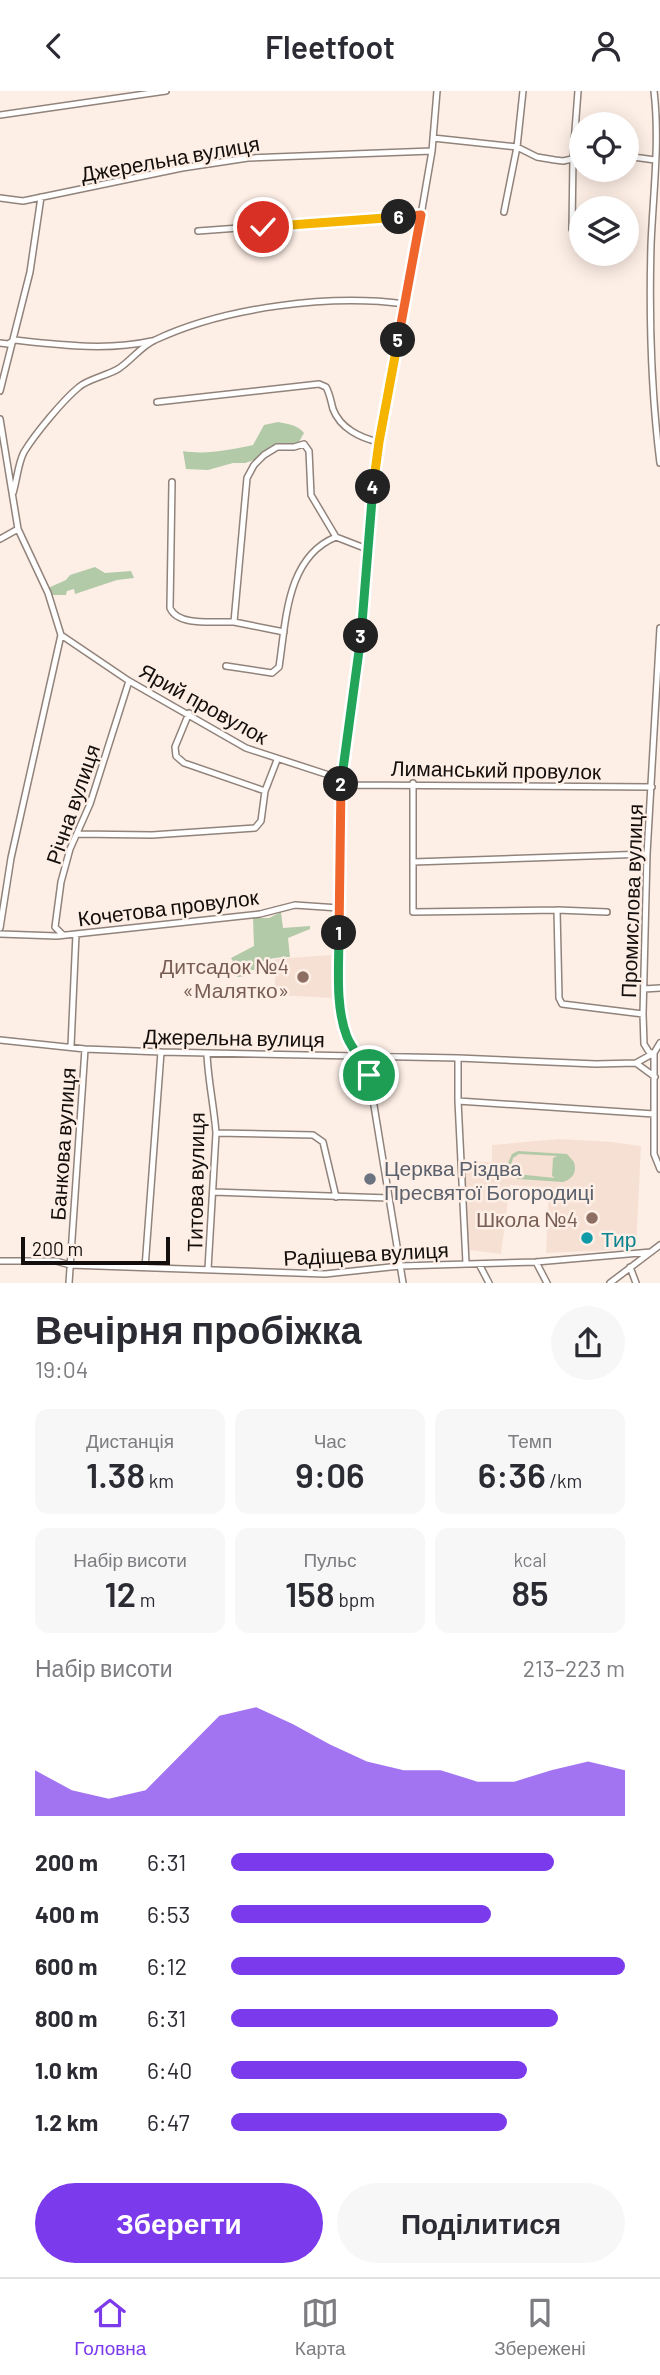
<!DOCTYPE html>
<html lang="uk">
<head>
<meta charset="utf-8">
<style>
  :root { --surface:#fff; --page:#f7f7f7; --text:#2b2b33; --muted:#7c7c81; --line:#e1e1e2; --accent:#7c3aed }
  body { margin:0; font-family:Barlow,sans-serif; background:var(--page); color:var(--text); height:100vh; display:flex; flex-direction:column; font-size:26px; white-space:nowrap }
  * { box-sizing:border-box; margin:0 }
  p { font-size:23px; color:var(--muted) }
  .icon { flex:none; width:38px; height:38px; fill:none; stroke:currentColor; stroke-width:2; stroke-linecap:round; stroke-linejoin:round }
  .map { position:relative; height:1192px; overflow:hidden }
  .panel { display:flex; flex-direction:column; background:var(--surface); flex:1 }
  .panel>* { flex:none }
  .buttons { position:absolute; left:569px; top:21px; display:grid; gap:14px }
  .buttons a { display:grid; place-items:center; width:70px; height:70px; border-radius:50%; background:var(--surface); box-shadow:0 4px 18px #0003; font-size:35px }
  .scale { position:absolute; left:21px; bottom:18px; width:149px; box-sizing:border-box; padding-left:7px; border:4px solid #140f0c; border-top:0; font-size:19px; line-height:24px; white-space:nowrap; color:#140f0c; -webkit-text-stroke:5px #feefe6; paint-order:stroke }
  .pin { position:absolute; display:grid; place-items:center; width:60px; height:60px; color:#fff; margin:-30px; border:4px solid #fff; border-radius:50%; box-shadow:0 2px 7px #0007 }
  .km { position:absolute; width:35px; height:35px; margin:-18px; border-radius:50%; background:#222; color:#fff; font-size:19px; line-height:35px; text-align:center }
  .round { display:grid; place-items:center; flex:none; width:74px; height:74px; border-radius:37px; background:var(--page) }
  .head { display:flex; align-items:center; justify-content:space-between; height:119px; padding:0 35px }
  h1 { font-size:38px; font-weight:600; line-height:52px }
  .stats { display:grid; grid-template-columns:repeat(3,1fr); gap:10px; height:119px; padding:7px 35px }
  .stats div { display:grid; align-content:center; border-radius:14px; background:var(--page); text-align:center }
  .stats b { font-size:35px; font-weight:600 }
  .stats small { font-size:19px; font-weight:400 }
  .stats p { font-size:19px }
  .chart { height:196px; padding:14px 35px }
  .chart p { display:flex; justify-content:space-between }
  .chart svg { width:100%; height:126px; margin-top:7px; fill:var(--accent); opacity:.7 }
  .button { display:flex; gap:14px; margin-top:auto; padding:14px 35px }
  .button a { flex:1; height:80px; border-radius:42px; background:var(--accent); color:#fff; font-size:28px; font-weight:600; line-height:80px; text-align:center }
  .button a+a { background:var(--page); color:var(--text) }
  ul { padding:0 35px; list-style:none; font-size:23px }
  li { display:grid; grid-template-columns:112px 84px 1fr; align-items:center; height:52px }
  li i { height:18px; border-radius:9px; background:var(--accent) }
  header { display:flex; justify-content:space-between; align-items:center; height:91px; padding:0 35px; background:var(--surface); font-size:32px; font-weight:600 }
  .tabs { display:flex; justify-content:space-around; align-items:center; height:98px; border-top:2px solid var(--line); background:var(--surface); font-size:19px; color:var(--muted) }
  .tabs a { display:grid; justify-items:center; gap:4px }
  .tabs .on { color:var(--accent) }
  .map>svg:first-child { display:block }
  .built { fill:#f6e0d3 }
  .green { fill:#b2caa8; fill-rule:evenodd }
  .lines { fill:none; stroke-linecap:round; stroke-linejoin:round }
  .minor-casing { stroke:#91837b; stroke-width:8 }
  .minor { stroke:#fff; stroke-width:5 }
  .split-1-casing { stroke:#fff; stroke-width:14 }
  .split-2-casing { stroke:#fff; stroke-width:14 }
  .split-3-casing { stroke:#fff; stroke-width:14 }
  .split-4-casing { stroke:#fff; stroke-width:14 }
  .split-5-casing { stroke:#fff; stroke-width:14 }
  .split-6-casing { stroke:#fff; stroke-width:14 }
  .split-7-casing { stroke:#fff; stroke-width:14 }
  .split-1 { stroke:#22a559; stroke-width:9 }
  .split-2 { stroke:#f0652b; stroke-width:9 }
  .split-3 { stroke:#22a559; stroke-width:9 }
  .split-4 { stroke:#22a559; stroke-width:9 }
  .split-5 { stroke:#f5b400; stroke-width:9 }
  .split-6 { stroke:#f0652b; stroke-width:9 }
  .split-7 { stroke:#f5b400; stroke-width:9 }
  .education-dot { fill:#8d6e63; stroke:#feefe6; stroke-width:2.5 }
  .worship-dot { fill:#6b7280; stroke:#feefe6; stroke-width:2.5 }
  .culture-dot { fill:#0f9aa8; stroke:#feefe6; stroke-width:2.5 }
  .labels { text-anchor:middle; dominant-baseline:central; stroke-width:5; stroke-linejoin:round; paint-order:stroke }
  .street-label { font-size:21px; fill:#140f0c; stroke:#feefe6 }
  .education-label { font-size:21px; fill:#785e54; stroke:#feefe6; text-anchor:end }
  .worship-label { font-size:21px; fill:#5b616d; stroke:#feefe6; text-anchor:start }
  .culture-label { font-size:21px; fill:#0d838f; stroke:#feefe6; text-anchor:start }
</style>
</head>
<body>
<header><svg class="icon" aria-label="back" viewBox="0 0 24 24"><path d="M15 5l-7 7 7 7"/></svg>Fleetfoot<svg class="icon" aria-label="person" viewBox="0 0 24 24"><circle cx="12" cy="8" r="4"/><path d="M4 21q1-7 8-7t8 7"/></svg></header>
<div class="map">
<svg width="660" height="1192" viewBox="0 0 660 1192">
  <rect width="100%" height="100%" fill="#feefe6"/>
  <!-- built -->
  <path class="built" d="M 331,864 L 332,907 L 275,904 L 275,868 Z
    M 559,1048 L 612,1051 L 641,1055 L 636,1158 L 546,1162 L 549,1097 L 510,1094 L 501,1163 L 469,1159 L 463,1070 L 492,1071 L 492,1054 Z"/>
  <!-- green -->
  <path class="green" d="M 278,331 C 288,333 298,334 304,342 L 299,351 L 269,357 L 254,369 L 245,372 L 233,372 L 208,379 L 186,378 L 183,360 C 206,364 229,359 253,354 L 264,334 Z
    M 95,476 L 105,482 L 131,480 L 134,487 L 117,489 L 75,503 L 74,498 L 67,500 L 66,504 L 51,504 L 48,497 L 66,489 L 70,484 Z
    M 281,821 L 283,837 L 310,835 L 310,838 L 288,847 L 290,866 C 278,866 268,867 258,873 L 256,879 L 246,879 L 246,885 L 238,886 L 235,884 L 236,876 L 231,867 L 254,855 L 253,827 L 269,827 Z
    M 518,1060 L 567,1063 L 574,1071 C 577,1081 573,1088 563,1091 L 518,1088 L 510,1082 L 508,1072 L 512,1063 ZM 519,1063 L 557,1065 L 553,1067 L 552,1085 L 555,1087 L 516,1083 L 511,1074 L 513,1067 Z"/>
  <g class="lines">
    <!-- minor casing -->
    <g class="minor-casing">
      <path id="minor" d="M 654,0 C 660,51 653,103 651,154 C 649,227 651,300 660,372
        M 0,24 L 166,0
        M 433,47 L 517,56 L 537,66 L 555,69 L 563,70 L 581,66
        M 626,65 L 655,69
        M 0,107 L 23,110 L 182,77 L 248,67 L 432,60
        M 504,121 L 517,56 L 523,0
        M 572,138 L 573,66 L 578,0
        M 198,140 L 421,124
        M 0,252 L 8,253 L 14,249 C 60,254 107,260 152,250
        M 0,300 L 30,181 L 41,106
        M 157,311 L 319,293 L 326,296 C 330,303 331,311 333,318 C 340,337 360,347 379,351
        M 0,328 L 18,438 L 48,502 L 61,544
        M 172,391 L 170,517 C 178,536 216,530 234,531
        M 13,402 C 17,389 18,372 24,361 C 35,343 63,309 79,296 C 88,288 106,285 118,278 C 131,270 141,255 155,249 C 225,216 330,203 405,213
        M 336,446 L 367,458
        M 0,448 L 18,438
        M 660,537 L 647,763 L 643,923 L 644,953 L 649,961 L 654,963 L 654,1063 L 660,1078
        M 61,544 L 129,590 L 246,657 L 341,688
        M 226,575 L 272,582 L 279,576 C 286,531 286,466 336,446 L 311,404 L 309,360 L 304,353 L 294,356 L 277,356 L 264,364 L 254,374 L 247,387 L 234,531 L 284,541
        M 189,622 L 175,656 L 176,665 L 184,672 L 265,700
        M 413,692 L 413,821 L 557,819 L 607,821
        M 341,694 L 652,696
        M 77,743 L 152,744 L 255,737 L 261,730 L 265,700 L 277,669
        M 413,771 L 647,763
        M 557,819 L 559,907 L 562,913 L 643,923
        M 0,837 L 11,767 L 61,544
        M 0,843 L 57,845 L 260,823 L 295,814 L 339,817
        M 63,844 L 55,836 L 61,791 L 70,758 L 90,713 L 129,590
        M 644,898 L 660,897
        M 0,949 L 85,958 L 161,961 L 458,967 L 596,973 L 636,972 L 654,962 L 660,952
        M 71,955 L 76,843
        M 207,963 C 208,989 214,1015 216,1042 L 208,1178
        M 458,967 L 458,1010 L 466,1172
        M 636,972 L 655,986
        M 458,1010 L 654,1023
        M 216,1042 L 313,1044 L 323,1051 L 336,1106
        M 213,1101 L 389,1107
        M 0,1170 L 56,1170 L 70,1174 L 325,1183 L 400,1175 L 536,1171 L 651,1161
        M 536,1171 L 547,1192
        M 479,1173 L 489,1192
        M 630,1176 L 636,1192
        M 145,1177 L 161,961
        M 69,1192 L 85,958
        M 403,1192 L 369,984 C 365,972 357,965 351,954 C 342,938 341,920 339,903 L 338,781 L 341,688 L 361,544 L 367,458 L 379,351 L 421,124 L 432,60 L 437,0
        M 610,1192 L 660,1154"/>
    </g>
    <!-- minor -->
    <use href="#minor" class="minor"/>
  </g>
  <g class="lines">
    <!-- split-1 casing -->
    <g class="split-1-casing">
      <path id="split-1" d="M 339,842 C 339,876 335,915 347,946 C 353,960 364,970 369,984"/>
    </g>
    <!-- split-2 casing -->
    <g class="split-2-casing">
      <path id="split-2" d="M 339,842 L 341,693"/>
    </g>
    <!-- split-3 casing -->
    <g class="split-3-casing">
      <path id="split-3" d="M 341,693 L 361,545"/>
    </g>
    <!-- split-4 casing -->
    <g class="split-4-casing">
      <path id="split-4" d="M 361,545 L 373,396"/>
    </g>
    <!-- split-5 casing -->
    <g class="split-5-casing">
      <path id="split-5" d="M 373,396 L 379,351 L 398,249"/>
    </g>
    <!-- split-6 casing -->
    <g class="split-6-casing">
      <path id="split-6" d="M 398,249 L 421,124 L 399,126"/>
    </g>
    <!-- split-7 casing -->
    <g class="split-7-casing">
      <path id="split-7" d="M 263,136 L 399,126"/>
    </g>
    <!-- split-1 -->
    <use href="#split-1" class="split-1"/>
    <!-- split-2 -->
    <use href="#split-2" class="split-2"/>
    <!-- split-3 -->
    <use href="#split-3" class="split-3"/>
    <!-- split-4 -->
    <use href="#split-4" class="split-4"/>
    <!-- split-5 -->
    <use href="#split-5" class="split-5"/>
    <!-- split-6 -->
    <use href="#split-6" class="split-6"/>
    <!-- split-7 -->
    <use href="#split-7" class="split-7"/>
  </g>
  <!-- markers -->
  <g class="education-dot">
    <circle cx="303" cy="886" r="7"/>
    <circle cx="592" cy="1127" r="7"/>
  </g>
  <circle class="worship-dot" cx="370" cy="1088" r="7"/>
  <circle class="culture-dot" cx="587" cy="1147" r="7"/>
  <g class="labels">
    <!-- street labels -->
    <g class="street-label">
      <text transform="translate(170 67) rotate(-10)">Джерельна вулиця</text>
      <text transform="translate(204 612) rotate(29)">Ярий провулок</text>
      <text transform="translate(496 678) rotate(1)">Лиманський провулок</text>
      <text transform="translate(72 713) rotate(-71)">Річна вулиця</text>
      <text transform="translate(631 810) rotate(-88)">Промислова вулиця</text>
      <text transform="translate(168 816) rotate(-7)">Кочетова провулок</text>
      <text transform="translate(234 946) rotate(1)">Джерельна вулиця</text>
      <text transform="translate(62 1053) rotate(-86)">Банкова вулиця</text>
      <text transform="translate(195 1091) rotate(-89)">Титова вулиця</text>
      <text transform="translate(366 1162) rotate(-3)">Радіщева вулиця</text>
    </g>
    <!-- education labels -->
    <g class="education-label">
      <text x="289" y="874">Дитсадок №4<tspan x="289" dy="24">«Малятко»</tspan></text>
      <text x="578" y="1127">Школа №4</text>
    </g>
    <!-- worship labels -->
    <g class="worship-label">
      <text x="384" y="1076">Церква Різдва<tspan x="384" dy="24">Пресвятої Богородиці</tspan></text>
    </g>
    <!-- culture labels -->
    <g class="culture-label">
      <text x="601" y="1147">Тир</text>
    </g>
  </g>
</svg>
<div class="buttons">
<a><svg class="icon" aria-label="locate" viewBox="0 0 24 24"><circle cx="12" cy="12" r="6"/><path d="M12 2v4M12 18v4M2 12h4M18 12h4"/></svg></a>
<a><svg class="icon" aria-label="layers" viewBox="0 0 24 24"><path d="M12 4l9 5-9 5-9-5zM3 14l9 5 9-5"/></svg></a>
</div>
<div class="scale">200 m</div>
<div class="pin" style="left:369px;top:984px;background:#1e9e55"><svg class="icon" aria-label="arrive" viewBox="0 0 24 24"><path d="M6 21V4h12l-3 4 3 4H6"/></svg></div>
<div class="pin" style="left:263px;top:136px;background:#d93025"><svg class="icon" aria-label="check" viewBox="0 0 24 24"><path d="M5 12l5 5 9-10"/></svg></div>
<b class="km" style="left:339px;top:842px">1</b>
<b class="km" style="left:341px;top:693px">2</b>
<b class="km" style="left:361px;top:545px">3</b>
<b class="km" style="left:373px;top:396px">4</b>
<b class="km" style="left:398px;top:249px">5</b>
<b class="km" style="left:399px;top:126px">6</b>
</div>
<section class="panel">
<div class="head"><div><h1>Вечірня пробіжка</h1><p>19:04</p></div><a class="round"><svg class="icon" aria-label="share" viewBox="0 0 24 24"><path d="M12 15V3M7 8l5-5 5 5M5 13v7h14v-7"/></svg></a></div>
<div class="stats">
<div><p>Дистанція</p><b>1.38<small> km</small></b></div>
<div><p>Час</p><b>9:06</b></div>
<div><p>Темп</p><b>6:36<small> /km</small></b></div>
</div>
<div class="stats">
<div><p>Набір висоти</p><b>12<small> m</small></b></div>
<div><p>Пульс</p><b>158<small> bpm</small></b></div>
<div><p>kcal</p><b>85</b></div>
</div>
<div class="chart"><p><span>Набір висоти</span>213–223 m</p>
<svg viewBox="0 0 160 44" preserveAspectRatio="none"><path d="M0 44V28L10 35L20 38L30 35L40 22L50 9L60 6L70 12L80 19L90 25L100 28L110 28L120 32L130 32L140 28L150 25L160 28V44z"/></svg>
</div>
<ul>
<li><b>200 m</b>6:31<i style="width:82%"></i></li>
<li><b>400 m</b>6:53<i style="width:66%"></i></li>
<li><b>600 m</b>6:12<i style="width:100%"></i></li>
<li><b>800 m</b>6:31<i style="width:83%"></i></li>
<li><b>1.0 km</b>6:40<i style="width:75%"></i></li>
<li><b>1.2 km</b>6:47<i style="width:70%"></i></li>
</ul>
<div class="button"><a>Зберегти</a><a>Поділитися</a></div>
</section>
<nav class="tabs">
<a class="on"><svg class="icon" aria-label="home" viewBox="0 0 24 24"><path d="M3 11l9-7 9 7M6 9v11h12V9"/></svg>Головна</a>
<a><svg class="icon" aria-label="map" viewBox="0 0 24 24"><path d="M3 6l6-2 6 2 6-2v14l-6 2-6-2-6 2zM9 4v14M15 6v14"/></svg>Карта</a>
<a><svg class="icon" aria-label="saved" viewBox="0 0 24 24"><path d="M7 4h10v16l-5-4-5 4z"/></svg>Збережені</a>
</nav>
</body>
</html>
